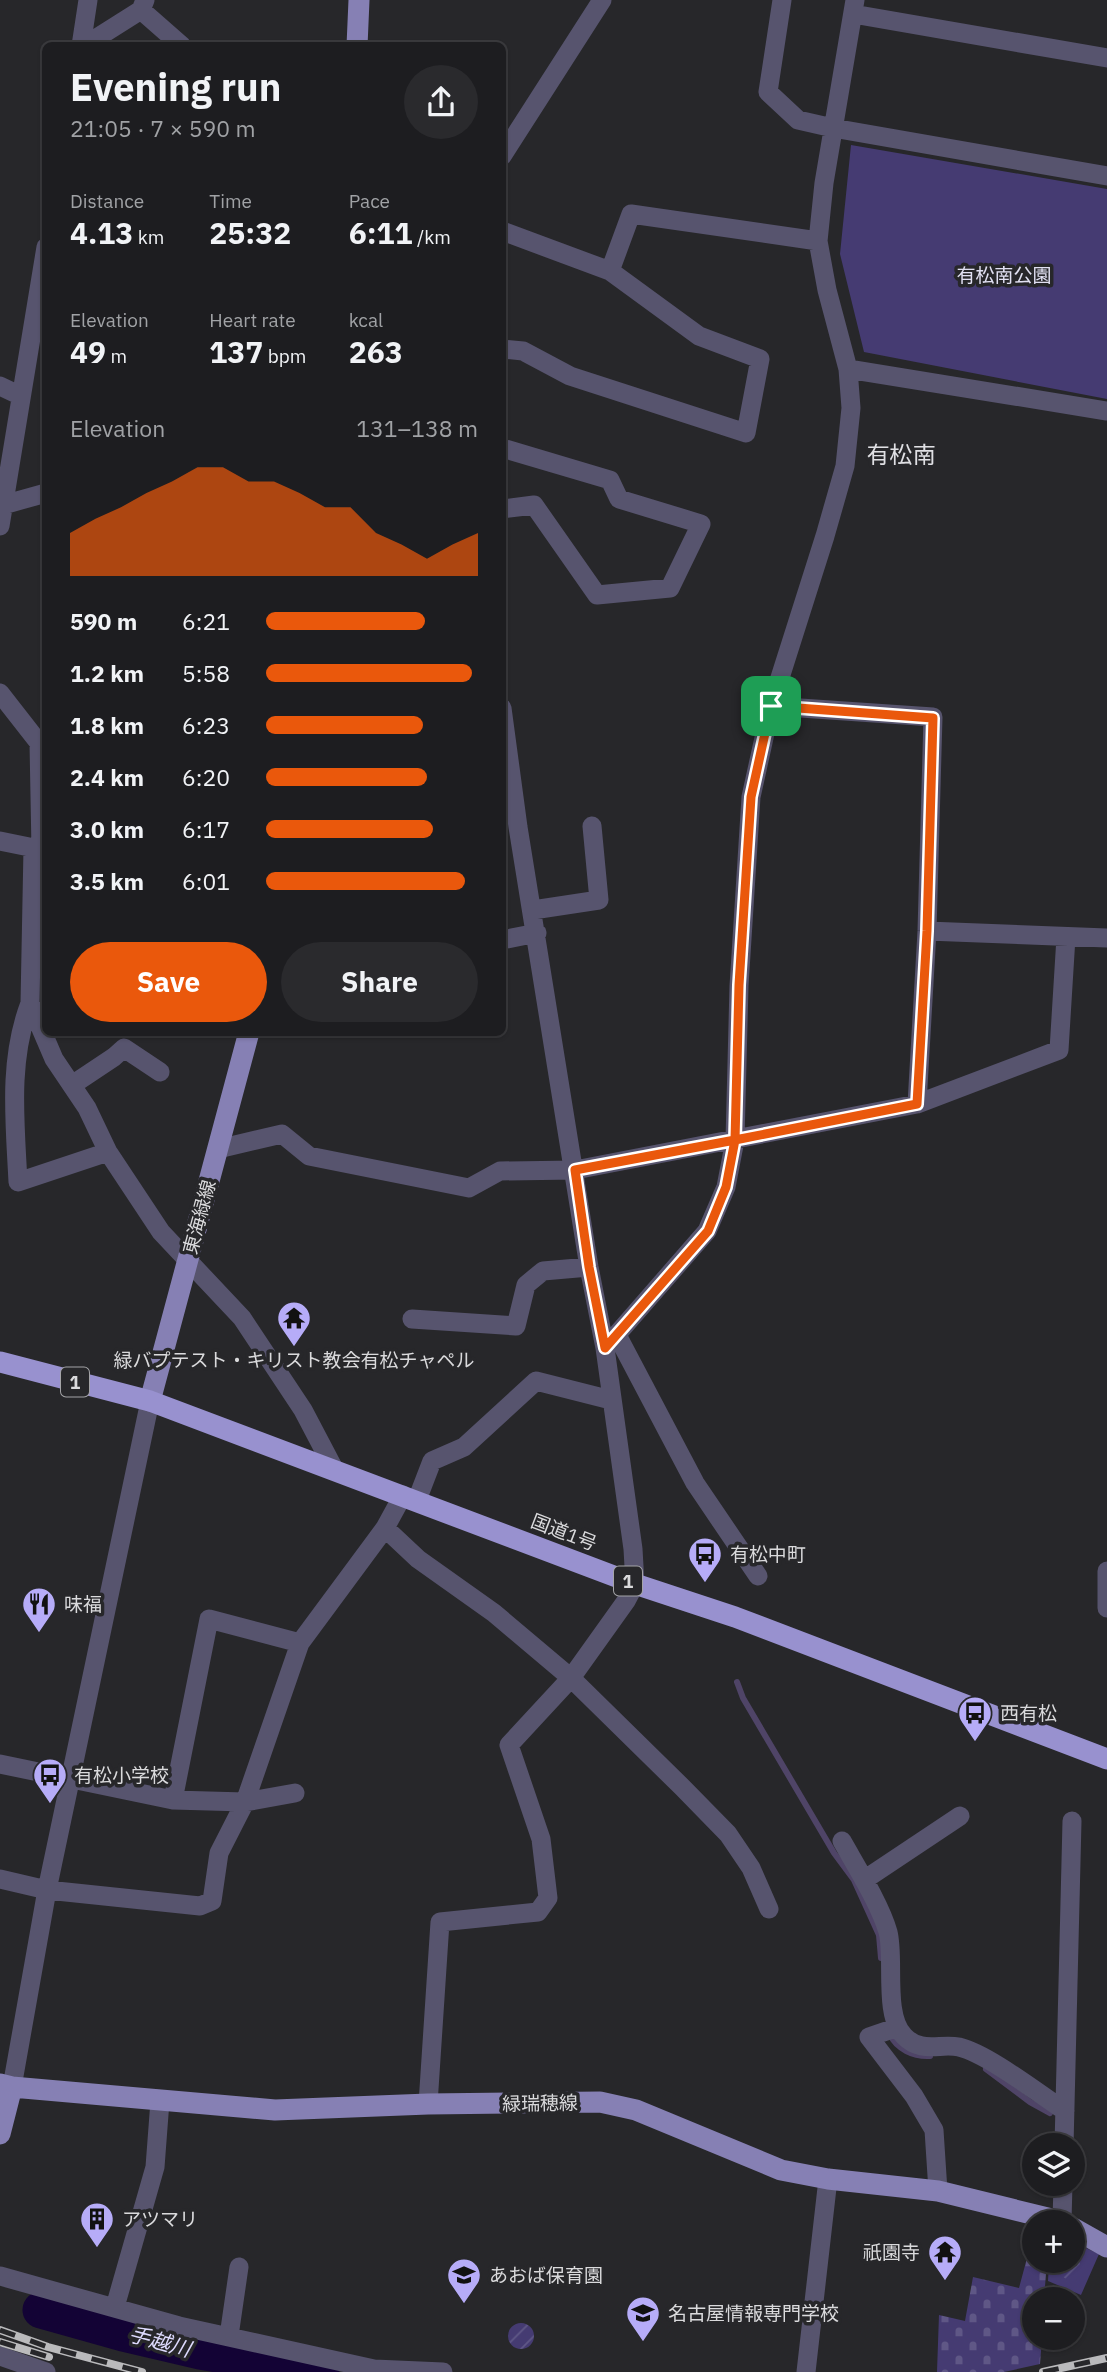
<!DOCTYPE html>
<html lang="en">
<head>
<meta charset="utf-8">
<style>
  :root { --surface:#1d1d20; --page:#2a2a2d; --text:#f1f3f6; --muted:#a0a2a5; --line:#3b3b3e; --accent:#ea580c }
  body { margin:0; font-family:"IBM Plex Sans","Noto Sans JP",sans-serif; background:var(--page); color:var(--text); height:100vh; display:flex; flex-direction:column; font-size:26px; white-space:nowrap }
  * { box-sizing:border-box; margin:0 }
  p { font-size:23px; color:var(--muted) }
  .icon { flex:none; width:38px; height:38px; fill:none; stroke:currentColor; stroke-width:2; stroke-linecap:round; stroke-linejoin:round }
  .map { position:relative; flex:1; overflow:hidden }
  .details { position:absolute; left:42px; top:42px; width:464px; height:994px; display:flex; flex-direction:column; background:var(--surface); border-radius:10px; box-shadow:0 2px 5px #0004,0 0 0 2px var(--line) }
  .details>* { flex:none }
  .tools { position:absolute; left:1022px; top:2133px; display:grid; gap:14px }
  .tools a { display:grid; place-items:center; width:63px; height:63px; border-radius:50%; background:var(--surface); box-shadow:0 2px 5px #0004,0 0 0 2px var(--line); font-size:35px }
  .pin { position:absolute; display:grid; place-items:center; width:60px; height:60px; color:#fff; margin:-30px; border-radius:14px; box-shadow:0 4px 10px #0006 }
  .round { display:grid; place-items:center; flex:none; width:74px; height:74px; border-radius:37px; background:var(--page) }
  .headline { display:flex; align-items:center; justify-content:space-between; height:119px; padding:0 28px }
  h1 { font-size:38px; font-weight:700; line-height:52px }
  .metrics { display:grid; grid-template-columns:repeat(3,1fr); gap:10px; height:119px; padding:7px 28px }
  .metrics div { display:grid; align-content:center }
  .metrics b { font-size:30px; font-weight:700 }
  .metrics small { font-size:19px; font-weight:400 }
  .metrics p { font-size:19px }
  .chart { height:196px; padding:14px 28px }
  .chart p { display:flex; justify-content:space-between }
  .chart svg { width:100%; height:126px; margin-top:7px; fill:var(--accent); opacity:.7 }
  .button { display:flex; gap:14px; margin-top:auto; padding:14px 28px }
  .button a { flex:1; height:80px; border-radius:42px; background:var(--accent); color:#fff; font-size:28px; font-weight:700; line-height:80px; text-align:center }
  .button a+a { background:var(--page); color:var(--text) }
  ul { padding:0 28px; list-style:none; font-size:23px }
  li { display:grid; grid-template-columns:112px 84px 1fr; align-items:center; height:52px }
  li i { height:18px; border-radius:9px; background:var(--accent) }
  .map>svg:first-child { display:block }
  .green { fill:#453b72 }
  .cemetery { fill:url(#cemetery-stones) }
  .garden { fill:url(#garden-furrows) }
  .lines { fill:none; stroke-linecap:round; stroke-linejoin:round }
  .stream { stroke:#4f4467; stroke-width:6 }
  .river { stroke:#130335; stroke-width:37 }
  .minor { stroke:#57546e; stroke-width:19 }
  .major { stroke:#8680b4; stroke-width:21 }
  .highway { stroke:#9891cf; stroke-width:21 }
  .rail-casing { stroke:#bababc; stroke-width:8 }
  .rail { stroke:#27272a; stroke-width:5; stroke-dasharray:16; stroke-linecap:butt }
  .route-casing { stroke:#fff; stroke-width:14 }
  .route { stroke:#ea580c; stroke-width:9 }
  .labels { text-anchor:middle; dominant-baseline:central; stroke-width:7; stroke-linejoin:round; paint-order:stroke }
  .shield { fill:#27272a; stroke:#a4a4a7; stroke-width:2 }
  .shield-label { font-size:18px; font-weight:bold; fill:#dadadc }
  .park-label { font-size:19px; fill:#e1e0f2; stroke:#27272a }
  .street-label { font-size:19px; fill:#dadadc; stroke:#27272a }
  .poi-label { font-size:19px; fill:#dadadc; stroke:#27272a; text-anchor:start }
  .water-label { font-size:21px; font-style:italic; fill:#dddafd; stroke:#27272a }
  .quarter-label { font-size:23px; fill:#e0e0e4; stroke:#27272a }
</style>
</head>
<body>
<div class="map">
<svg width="1107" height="2372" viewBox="0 0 1107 2372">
  <defs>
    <pattern id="cemetery-stones" width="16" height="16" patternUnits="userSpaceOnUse" patternTransform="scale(1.75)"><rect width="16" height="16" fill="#453b72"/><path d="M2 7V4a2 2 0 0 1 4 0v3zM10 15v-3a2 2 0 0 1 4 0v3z" fill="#5f5786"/></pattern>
    <pattern id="garden-furrows" width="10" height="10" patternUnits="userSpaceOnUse" patternTransform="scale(1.75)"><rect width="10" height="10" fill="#453b72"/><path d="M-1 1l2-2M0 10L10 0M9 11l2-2" fill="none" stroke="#5f5786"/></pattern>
  </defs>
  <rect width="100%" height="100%" fill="#27272a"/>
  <!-- green -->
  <path class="green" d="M 851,145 L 1107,189 L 1107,399 L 864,352 L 840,254 Z
    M 1073,2242 L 1099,2254 L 1081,2295 L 1048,2281 L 1049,2261 L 1073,2261 Z"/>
  <!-- cemetery -->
  <path class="cemetery" d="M 1034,2232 L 1034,2261 L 1047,2261 L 1044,2299 L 1034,2300 L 1034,2338 L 1042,2338 L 1040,2364 L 1004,2372 L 937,2372 L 939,2315 L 965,2321 L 973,2277 L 1019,2288 Z"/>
  <!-- garden -->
  <path class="garden" d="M 1073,2258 L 1079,2261 L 1082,2271 L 1076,2280 C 1067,2281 1062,2278 1059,2270 L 1062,2261 L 1073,2261 Z
    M508 2336a13 13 0 1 1 26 0a13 13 0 1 1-26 0Z"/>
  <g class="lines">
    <!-- stream -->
    <path class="stream" d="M 737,1682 L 743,1698 L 834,1853 L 854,1880 L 879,1935 L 881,1958
      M 890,2034 C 896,2049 914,2057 930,2056
      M 986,2069 L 1030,2102 L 1050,2113"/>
    <!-- river -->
    <path class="river" d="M 41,2310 L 123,2333 L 200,2351 L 321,2372"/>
    <!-- minor -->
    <path class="minor" d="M 145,0 L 141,10 L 182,46
      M 782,0 L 768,92 L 798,120 L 833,128 L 1107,176
      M 853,14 L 1107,58
      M 81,46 L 88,0
      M 84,46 L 141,10
      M 502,156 L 602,0
      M 502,231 L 610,271 L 699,336 L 760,359 L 746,433 L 570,376 L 523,351 L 502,349
      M 610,271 L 631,214 L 818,241
      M 848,369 L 1107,411
      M 0,386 L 21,396
      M 502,448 L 610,480 L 619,499 L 701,524 L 670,588 L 597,595 L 534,505 L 502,509
      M 3,505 L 46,493
      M 0,526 L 46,247
      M 0,693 L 39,743 L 41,850
      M 771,706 L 933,717 L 927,931 L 917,1104
      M 0,841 L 44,850
      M 33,848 L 30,1003 L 54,1059 L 87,1108 L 108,1152 L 161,1232 L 242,1318 L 303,1410 L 334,1469
      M 533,910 L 599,900 L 592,826
      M 927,931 L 1107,938
      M 502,940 L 537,933
      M 30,1003 C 8,1061 15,1121 18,1182 L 108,1152
      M 72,1085 L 114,1057 L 124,1048 L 160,1072
      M 218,1149 L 282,1134 L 309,1156 L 469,1188 L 500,1171 L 575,1170 L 917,1104 L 1059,1050 L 1066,937
      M 412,1319 L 516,1326 L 526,1285 L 543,1271 L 589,1267
      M 617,1335 L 695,1483 L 758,1576
      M 605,1348 L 707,1231 L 726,1187 L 735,1140 L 739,986 L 751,797 L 771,706 L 825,536 L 845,466 L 851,408 L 848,369 L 827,290 L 818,241 L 824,183 L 855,0
      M 417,1500 L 432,1461 L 464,1447 L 536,1381 L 611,1400
      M 385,1528 L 418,1559 L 494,1613 L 571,1678 L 682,1787 L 728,1834 L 751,1868 L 769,1909
      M 1107,1571 L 1107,1608
      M 0,1764 L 173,1800 L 245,1802 L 295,1793
      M 173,1800 L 209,1619 L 300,1643
      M 842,1841 C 856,1866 880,1904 888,1932 C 895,1958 883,2015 904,2036 C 921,2054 940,2043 959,2047 C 988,2054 1039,2094 1065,2111
      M 0,1879 L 47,1890 L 200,1906 L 212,1901 L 219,1853 L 245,1802 L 300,1643 L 385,1528 L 403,1495
      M 864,1880 L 960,1816
      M 898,2027 L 869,2037 L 914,2096 L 934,2130 L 938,2191
      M 12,2087 L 47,1890 L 150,1401
      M 428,2104 L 440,1922 L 538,1912 L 548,1898 L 541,1839 L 509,1745 L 571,1678 L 626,1601 L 635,1584 L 633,1549 L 605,1348 L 589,1267 L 518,827 L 502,708
      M 1064,2146 L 1072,1821
      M 1062,2221 L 1063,2184
      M 0,2276 L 179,2326 L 374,2369 L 443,2372
      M 115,2307 L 155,2167 L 160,2101
      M 229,2336 L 239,2267
      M 0,2356 L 46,2372
      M 806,2372 L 828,2179"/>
    <!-- major -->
    <path class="major" d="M 357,46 L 359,0
      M 150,1401 L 249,1032
      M 0,2084 L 12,2087 L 275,2110 L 428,2104 L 600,2102 L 636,2110 L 781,2170 L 828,2179 L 938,2191 L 1064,2222
      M 0,2134 L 12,2087
      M 1073,2228 L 1107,2247"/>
    <!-- highway -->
    <path class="highway" d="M 0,1362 L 150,1401 L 635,1584 L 735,1617 L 1107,1759"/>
    <!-- rail casing -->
    <g class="rail-casing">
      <path id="rail" d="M 0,2330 L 48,2347 L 142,2372
        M 0,2342 L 49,2357
        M 1043,2372 L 1107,2358"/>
    </g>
    <!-- rail -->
    <use href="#rail" class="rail"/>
  </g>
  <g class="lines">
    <!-- route casing -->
    <g class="route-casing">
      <path id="route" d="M 771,706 L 751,797 L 739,985 L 735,1140 L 575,1170 L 589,1267 L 605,1348 L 708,1231 L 726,1187 L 735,1140 L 917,1104 L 927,931 L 933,718 L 771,706"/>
    </g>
    <!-- route -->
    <use href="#route" class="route"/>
  </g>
  <!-- icons -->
  <defs>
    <g id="temple-pin" transform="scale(1.75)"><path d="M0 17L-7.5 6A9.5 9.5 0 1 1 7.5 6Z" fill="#b6acf8" stroke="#27272a"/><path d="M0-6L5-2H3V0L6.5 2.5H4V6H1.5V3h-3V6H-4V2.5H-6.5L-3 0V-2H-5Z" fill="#111"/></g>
    <g id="bus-pin" transform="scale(1.75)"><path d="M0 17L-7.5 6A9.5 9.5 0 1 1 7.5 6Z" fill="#b6acf8" stroke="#27272a"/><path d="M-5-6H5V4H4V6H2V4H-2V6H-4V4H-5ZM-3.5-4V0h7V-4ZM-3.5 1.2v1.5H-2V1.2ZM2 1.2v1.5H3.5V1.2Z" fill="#111"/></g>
    <g id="restaurant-pin" transform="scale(1.75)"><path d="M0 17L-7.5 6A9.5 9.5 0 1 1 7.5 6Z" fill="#b6acf8" stroke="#27272a"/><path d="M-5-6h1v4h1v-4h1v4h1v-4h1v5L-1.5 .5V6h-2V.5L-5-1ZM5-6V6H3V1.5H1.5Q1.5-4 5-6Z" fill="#111"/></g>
    <g id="building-pin" transform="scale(1.75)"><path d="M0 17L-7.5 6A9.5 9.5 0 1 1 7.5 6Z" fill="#b6acf8" stroke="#27272a"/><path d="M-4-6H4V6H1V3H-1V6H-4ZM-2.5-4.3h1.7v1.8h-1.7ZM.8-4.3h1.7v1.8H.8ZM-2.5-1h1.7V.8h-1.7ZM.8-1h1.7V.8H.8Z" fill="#111"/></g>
    <g id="school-pin" transform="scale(1.75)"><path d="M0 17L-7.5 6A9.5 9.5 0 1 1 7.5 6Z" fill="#b6acf8" stroke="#27272a"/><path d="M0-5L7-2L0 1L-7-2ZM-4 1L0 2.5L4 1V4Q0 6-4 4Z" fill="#111"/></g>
  </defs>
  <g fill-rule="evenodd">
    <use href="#temple-pin" x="294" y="1318"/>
    <use href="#bus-pin" x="705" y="1554"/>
    <use href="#restaurant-pin" x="39" y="1604"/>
    <use href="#bus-pin" x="975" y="1713"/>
    <use href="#bus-pin" x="50" y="1775"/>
    <use href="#building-pin" x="97" y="2219"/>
    <use href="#temple-pin" x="945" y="2252"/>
    <use href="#school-pin" x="464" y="2275"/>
    <use href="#school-pin" x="643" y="2313"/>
  </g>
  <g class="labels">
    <!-- shield labels -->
    <g class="shield">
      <rect x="61" y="1367.5" width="28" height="29" rx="5"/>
      <rect x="614" y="1566.5" width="28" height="29" rx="5"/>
    </g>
    <g class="shield-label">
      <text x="75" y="1382">1</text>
      <text x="628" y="1581">1</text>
    </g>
    <!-- park labels -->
    <g class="park-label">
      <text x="1004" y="275">有松南公園</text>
    </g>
    <!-- street labels -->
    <g class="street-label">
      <text transform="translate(199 1217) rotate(-75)">東海緑線</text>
      <text transform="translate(564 1532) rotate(21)">国道1号</text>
      <text transform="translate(540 2103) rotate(-1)">緑瑞穂線</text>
    </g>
    <!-- poi labels -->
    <g class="poi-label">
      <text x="294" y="1360" text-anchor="middle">緑バプテスト・キリスト教会有松チャペル</text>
      <text x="730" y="1554">有松中町</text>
      <text x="64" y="1604">味福</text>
      <text x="1000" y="1713">西有松</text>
      <text x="74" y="1775">有松小学校</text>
      <text x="122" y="2219">アツマリ</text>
      <text x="920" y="2252" text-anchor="end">祇園寺</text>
      <text x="489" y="2275">あおば保育園</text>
      <text x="668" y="2313">名古屋情報専門学校</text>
    </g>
    <!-- water labels -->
    <g class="water-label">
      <text transform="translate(160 2341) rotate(15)">手越川</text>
    </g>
    <!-- quarter labels -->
    <g class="quarter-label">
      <text x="901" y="454">有松南</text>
    </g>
  </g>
</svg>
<div class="tools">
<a><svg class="icon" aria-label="layers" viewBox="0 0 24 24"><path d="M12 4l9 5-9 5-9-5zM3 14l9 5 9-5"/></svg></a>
<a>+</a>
<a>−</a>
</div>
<div class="pin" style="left:771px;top:706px;background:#1e9e55"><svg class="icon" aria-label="arrive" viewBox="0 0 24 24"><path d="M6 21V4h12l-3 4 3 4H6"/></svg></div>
<section class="details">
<div class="headline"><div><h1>Evening run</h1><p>21:05 · 7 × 590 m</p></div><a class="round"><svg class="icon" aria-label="share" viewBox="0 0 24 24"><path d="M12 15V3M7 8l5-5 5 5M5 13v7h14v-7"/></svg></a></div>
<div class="metrics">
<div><p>Distance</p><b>4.13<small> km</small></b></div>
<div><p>Time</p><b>25:32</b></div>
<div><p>Pace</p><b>6:11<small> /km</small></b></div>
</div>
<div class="metrics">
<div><p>Elevation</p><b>49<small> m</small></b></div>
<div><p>Heart rate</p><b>137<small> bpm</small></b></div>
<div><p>kcal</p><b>263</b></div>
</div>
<div class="chart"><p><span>Elevation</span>131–138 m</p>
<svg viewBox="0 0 160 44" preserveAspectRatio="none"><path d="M0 44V29L10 24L20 20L30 15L40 11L50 6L60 6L70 11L80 11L90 15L100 20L110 20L120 29L130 33L140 38L150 33L160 29V44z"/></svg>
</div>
<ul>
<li><b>590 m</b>6:21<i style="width:75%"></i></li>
<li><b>1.2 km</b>5:58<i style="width:97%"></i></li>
<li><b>1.8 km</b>6:23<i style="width:74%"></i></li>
<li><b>2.4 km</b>6:20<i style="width:76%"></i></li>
<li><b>3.0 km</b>6:17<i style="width:79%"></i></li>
<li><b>3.5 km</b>6:01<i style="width:94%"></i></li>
</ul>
<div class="button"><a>Save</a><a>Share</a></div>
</section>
</div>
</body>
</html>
